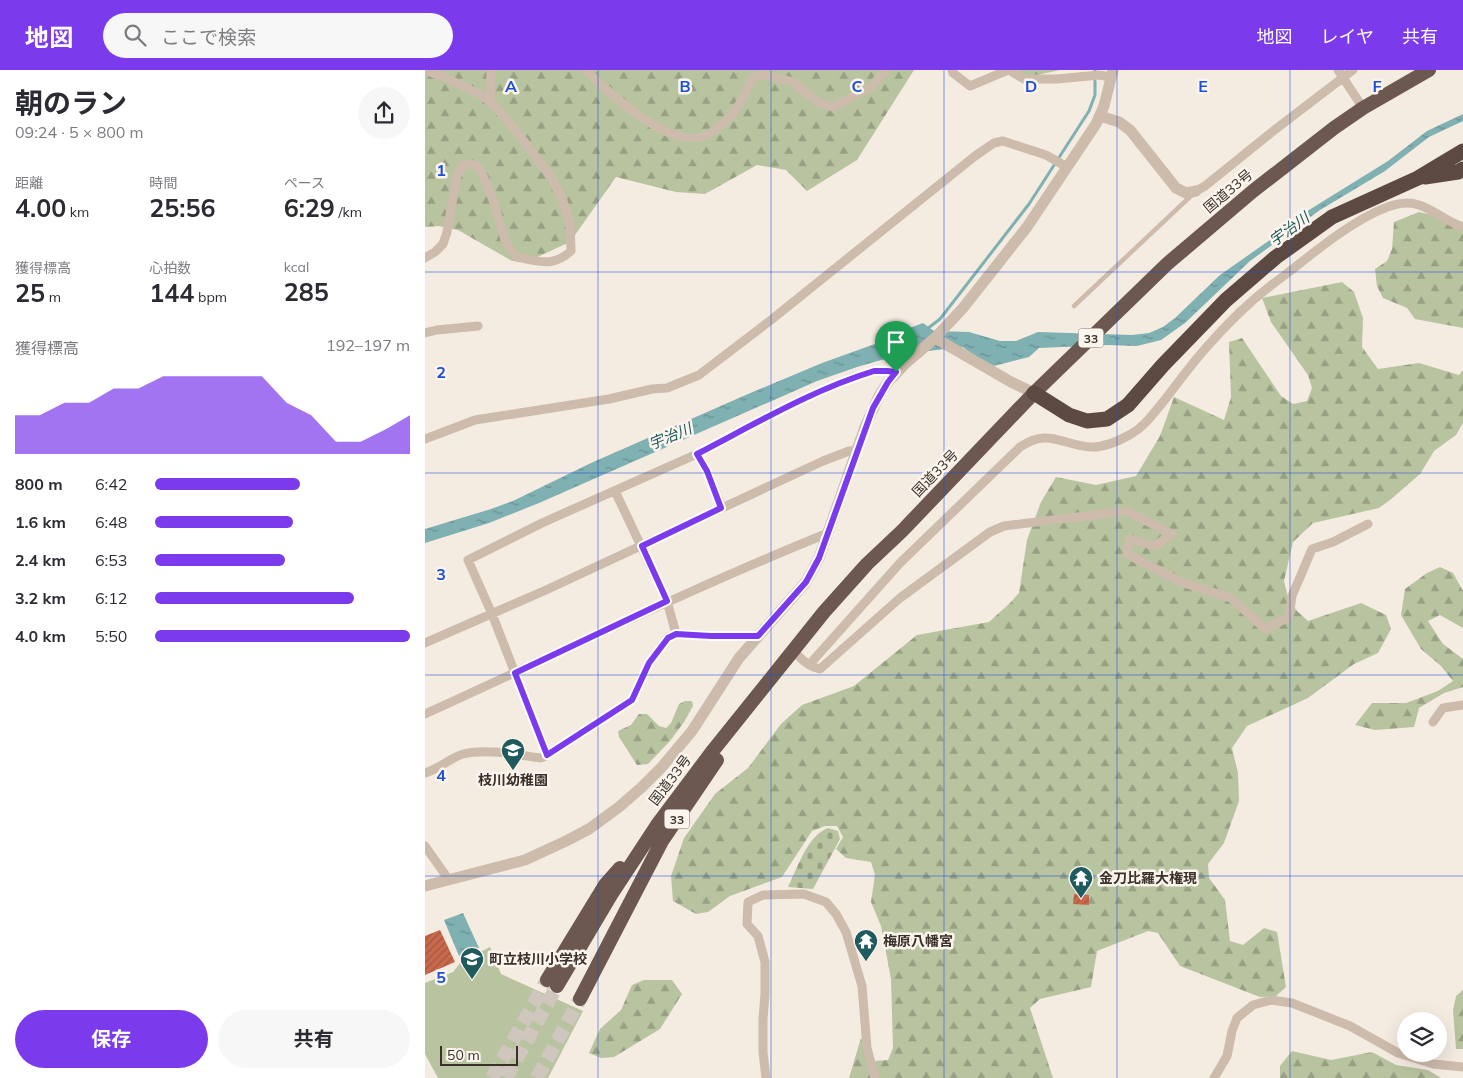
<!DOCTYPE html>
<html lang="ja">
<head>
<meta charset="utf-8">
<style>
  :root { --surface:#fff; --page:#f7f7f7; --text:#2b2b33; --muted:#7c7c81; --accent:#7c3aed }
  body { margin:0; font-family:Mulish,"Noto Sans JP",sans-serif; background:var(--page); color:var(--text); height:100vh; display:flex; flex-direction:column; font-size:19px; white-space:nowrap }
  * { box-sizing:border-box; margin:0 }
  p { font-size:16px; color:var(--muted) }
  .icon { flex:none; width:28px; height:28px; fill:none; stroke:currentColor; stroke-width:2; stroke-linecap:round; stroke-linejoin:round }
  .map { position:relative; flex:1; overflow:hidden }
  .sheet { display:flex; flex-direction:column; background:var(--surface); width:425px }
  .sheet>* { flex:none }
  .fabs { position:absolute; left:972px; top:942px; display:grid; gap:10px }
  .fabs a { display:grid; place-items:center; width:50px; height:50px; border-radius:50%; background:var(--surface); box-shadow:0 5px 20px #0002; font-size:25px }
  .scale { position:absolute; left:15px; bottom:12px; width:78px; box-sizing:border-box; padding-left:5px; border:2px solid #3b302b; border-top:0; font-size:14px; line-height:18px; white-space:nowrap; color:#3b302b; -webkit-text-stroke:4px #fbf5ee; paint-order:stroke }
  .pin { position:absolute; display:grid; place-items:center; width:42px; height:42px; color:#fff; margin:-51px -21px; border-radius:50% 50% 50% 0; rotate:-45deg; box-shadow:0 0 5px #0007 }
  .pin .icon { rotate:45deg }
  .round { display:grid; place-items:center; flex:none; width:52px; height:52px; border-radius:26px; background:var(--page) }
  .head { display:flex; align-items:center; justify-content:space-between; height:85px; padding:0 15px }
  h1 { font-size:28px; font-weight:700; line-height:38px }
  .stats { display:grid; grid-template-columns:repeat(3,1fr); gap:8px; height:85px; padding:5px 15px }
  .stats div { display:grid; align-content:center }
  .stats b { font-size:25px; font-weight:700 }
  .stats small { font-size:14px; font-weight:400 }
  .stats p { font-size:14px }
  .chart { height:140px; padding:10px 15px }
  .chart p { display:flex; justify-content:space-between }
  .chart svg { width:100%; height:90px; margin-top:5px; fill:var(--accent); opacity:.7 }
  .button { display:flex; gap:10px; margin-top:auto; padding:10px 15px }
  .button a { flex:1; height:58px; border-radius:30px; background:var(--accent); color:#fff; font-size:20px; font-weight:700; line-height:58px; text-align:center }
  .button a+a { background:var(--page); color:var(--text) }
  ul { padding:0 15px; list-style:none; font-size:16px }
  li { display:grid; grid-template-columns:80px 60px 1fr; align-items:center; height:38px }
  li i { height:12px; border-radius:6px; background:var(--accent) }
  header { display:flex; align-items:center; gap:30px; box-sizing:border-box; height:70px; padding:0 25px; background:var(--accent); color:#fff }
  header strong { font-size:24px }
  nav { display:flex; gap:28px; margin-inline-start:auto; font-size:18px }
  .search { width:350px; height:45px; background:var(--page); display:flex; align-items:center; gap:12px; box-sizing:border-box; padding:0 18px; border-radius:28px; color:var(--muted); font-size:19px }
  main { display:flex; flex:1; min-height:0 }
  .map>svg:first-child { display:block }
  .grass { fill:#b8c4a0 }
  .forest { fill:url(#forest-firs) }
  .cemetery { fill:url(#cemetery-stones) }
  .water { fill:url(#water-ripples) }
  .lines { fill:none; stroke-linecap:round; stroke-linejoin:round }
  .stream { stroke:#7fb0b2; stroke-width:3 }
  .building { fill:url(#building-hatch) }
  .trunk-tunnel { stroke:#cfc6bd; stroke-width:14; stroke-dasharray:14 7; stroke-linecap:butt }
  .service { stroke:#cdbbac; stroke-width:4.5 }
  .minor { stroke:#cdbbac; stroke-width:9 }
  .tertiary { stroke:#cdbbac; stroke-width:11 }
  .trunk { stroke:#6c584f; stroke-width:14 }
  .motorway { stroke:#5c4a42; stroke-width:15 }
  .route-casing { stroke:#fff; stroke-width:10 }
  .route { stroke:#7c3aed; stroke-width:6 }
  .grid { fill:none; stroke:#1d4ed8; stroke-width:1; stroke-opacity:0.55 }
  .labels { text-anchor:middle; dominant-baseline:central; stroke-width:5; stroke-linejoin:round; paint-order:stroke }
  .shield { fill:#fbf5ee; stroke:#756b66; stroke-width:1 }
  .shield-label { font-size:12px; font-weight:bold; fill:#3b302b }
  .street-label { font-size:14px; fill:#3b302b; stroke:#fbf5ee }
  .poi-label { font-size:14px; font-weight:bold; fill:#3b302b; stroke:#fbf5ee; text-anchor:start }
  .water-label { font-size:15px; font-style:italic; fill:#1f5a5e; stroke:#fbf5ee }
  .grid-label { font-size:16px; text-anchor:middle; font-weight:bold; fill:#1d4ed8; stroke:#fbf5ee; stroke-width:5; stroke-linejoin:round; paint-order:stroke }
</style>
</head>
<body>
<header>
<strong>地図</strong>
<div class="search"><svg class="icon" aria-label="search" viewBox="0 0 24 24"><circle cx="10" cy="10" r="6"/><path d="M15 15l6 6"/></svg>ここで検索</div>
<nav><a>地図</a><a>レイヤ</a><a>共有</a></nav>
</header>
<main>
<section class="sheet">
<div class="head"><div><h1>朝のラン</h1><p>09:24 · 5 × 800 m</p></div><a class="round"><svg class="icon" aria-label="share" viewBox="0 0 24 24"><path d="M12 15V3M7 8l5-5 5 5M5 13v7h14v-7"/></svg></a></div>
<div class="stats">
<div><p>距離</p><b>4.00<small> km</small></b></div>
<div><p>時間</p><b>25:56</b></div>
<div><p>ペース</p><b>6:29<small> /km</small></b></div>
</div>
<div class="stats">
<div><p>獲得標高</p><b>25<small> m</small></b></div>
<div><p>心拍数</p><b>144<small> bpm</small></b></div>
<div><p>kcal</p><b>285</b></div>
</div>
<div class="chart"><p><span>獲得標高</span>192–197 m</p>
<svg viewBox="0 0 160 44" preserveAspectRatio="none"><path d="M0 44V25L10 25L20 19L30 19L40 12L50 12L60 6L70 6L80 6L90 6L100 6L110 19L120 25L130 38L140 38L150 32L160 25V44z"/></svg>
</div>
<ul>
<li><b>800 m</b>6:42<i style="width:57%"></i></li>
<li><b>1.6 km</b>6:48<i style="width:54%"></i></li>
<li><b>2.4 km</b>6:53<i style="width:51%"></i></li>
<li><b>3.2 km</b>6:12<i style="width:78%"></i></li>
<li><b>4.0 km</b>5:50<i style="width:100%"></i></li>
</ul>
<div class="button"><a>保存</a><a>共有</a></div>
</section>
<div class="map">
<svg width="1038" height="1008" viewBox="0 0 1038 1008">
  <defs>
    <pattern id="forest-firs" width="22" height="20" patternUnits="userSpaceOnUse" patternTransform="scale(1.25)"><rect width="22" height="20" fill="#b8c4a0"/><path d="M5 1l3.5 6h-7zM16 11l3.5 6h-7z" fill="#97a083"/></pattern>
    <pattern id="cemetery-stones" width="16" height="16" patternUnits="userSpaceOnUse" patternTransform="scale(1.25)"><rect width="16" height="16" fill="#b8c4a0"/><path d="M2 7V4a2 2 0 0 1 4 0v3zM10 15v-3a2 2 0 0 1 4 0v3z" fill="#97a083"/></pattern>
    <pattern id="water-ripples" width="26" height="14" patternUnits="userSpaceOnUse" patternTransform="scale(1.25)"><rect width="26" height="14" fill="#7fb0b2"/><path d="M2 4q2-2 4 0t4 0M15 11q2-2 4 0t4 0" fill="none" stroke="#699091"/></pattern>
    <pattern id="building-hatch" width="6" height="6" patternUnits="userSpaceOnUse" patternTransform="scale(1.25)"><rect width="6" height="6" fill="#c8694b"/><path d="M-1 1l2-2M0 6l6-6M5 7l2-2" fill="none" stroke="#a4573f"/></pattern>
  </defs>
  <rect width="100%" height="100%" fill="#f4ebe1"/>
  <!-- grass -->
  <path class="grass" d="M 65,877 L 76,904 L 158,941 L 123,1008 L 13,1008 L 0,984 L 0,913 L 28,902 L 36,892 Z"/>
  <!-- forest -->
  <path class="forest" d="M 0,0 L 489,0 L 432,90 L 382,121 L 361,100 L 332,95 L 280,124 L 251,122 L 191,107 L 145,172 L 108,189 L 87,191 L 33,160 L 13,156 L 0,157 Z
    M 593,0 L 635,0 L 599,8 Z
    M 994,142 L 1007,145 L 1038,160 L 1038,258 L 990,249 L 982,238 L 958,228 L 952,216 L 950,199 L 962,191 L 967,179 L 969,152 Z
    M 917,212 L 929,222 L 938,248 L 937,277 L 953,299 L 994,293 L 1034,305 L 1038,300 L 1038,353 L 1031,365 L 1009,381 L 995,404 L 965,430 L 954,438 L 888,453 L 868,472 L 859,511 L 864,531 L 873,542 L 883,551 L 936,533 L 961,545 L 966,559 L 953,583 L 929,594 L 883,628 L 822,656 L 807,678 L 813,703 L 814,731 L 799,773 L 783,794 L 784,808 L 800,830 L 805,871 L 818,875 L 839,858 L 852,862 L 861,917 L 851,926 L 835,927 L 755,896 L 733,863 L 723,861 L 672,881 L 666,917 L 615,929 L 605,938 L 628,1008 L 424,1008 L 436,968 L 450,991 L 463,990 L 468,978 L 466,909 L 456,856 L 446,832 L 450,805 L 446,792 L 421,788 L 411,779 L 418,767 L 412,756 L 400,756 L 387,761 L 357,807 L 305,826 L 283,842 L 271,844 L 248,831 L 246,806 L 259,768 L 290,724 L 323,698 L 356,654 L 377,635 L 429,616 L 492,565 L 564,552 L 585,533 L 594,523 L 602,470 L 616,432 L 631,407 L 671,415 L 711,406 L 735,366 L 749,327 L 799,350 L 806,327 L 804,272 L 817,268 L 856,326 L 868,334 L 882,331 L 887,318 L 883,305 L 846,252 L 837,228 Z
    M 1015,497 L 1028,503 L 1038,521 L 1038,558 L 1015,545 L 1003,551 L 1018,574 L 1038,589 L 1038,617 L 1019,623 L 994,638 L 989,657 L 950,660 L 930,655 L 947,633 L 981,633 L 1013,621 L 1028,611 L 1016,596 L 996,579 L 976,545 L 980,519 L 1002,503 Z
    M 260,631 L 267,631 L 268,636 L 259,652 L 245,671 L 223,694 L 212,695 L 194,667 L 193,661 L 206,655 L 214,644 L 222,644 L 234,656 L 241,658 L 246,653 L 254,634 Z
    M 219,910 L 247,910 L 257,924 L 235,959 L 189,987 L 176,988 L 164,983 L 175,959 L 196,940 L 207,915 Z
    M 1038,920 L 1038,979 L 1031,979 L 1028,940 L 1031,926 Z
    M 867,981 L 906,990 L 947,982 L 971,995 L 1003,1000 L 1016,1008 L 855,1008 L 855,996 Z"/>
  <!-- cemetery -->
  <path class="cemetery" d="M 403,758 L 413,761 L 415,769 L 388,819 L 363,817 C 373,797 382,766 403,758 Z"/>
  <!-- water -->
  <path class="water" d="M 1038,44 L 1038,51 L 1004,67 L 960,101 L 895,140 L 825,191 L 760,253 L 736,270 L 712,276 L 682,275 L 614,278 L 604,287 L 569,296 L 552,288 L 538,277 L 477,284 L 432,297 L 392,311 L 114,433 L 64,453 L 0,473 L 0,459 L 66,439 L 90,430 L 166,393 L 323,324 L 397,293 L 461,270 L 461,267 L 498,253 L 509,261 L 544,262 L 575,271 L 591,271 L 613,262 L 707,265 L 724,263 L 738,257 L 750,248 L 795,205 L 865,156 L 884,140 L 963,91 L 1002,61 Z
    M 38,843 L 54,878 L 34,886 L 19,850 Z"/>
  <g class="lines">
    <!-- stream -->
    <path class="stream" d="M 502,259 L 515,249 L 604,134 L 664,41 L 670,25 L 670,0"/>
  </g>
  <!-- building -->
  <path class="building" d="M 649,824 L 664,825 L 664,835 L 648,834 Z
    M 15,860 L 30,892 L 0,905 L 0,866 Z"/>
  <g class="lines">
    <!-- trunk-tunnel -->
    <path class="trunk-tunnel" d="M 67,1008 L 122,910
      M 81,1008 L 132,916
      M 112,1008 L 155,929"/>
    <!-- service -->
    <path class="service" d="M 649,236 L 768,124"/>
    <!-- minor -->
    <path class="minor" d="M 0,0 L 21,8 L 58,26 L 70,36 L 92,62 L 126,107 L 138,131 L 145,154 L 146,181 C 127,198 114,191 91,187 L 81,173 L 68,130 L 57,103 L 51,95 L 39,94 L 32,105 L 22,162 L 18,174 L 10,182 L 0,188
      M 161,0 C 184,23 241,76 276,67 C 286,65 303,50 309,42 C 317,32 323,17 329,6 L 341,5 L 368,12 L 394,33 L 408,37 L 446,17 L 461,0
      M 527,0 L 528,3 L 545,16 L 583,0
      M 584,0 L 599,9 L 632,9 L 674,5 L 686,7
      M 913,0 L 938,38
      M 65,32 L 66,0
      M 771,121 L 780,116 L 847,62 L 928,0
      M 0,263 L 12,260 L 53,256
      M 0,369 L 50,350 L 184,329 L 227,319 L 242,318 L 274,305 L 346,250 L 550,86 L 569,73 L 578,71 L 621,85 L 642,97
      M 272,384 L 369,333 L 429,307 L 449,301 L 462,301 L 471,302
      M 190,421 L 242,531 L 251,564
      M 0,573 L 121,520 L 398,391 L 424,381 L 433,380
      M 368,581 C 376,588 383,597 395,599 L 475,528 L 565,462 L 579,456 L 702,441 L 747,464 L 730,476 L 705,469 L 702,484 L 756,512 L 806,528 L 840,559 L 864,547 L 867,526 L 887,479 L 908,472 L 943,454
      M 384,595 L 475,493 L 595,377 C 624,357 638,376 667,377 C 681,377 694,371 706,364 C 719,357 728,344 738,332 C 752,314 765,296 780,279 C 794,263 809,247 825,233 C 839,220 855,209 869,198 C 894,178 951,132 983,133 C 1001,133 1021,152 1038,157
      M 0,644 C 134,583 267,518 403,463
      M 1008,652 L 1018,638 L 1038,635
      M 122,685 L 67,544 L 43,490 L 117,453 L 272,384 L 282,401 L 297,438
      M 0,703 C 14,699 25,688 38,684 C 60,678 93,685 116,688 L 122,685 L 207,630 L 224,593 L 243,567 L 251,564 L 286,566 L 333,566
      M 0,776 L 24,810
      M 341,1008 L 338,982 L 338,949 L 340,924 L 340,892 L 333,866 L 322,854 L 323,832 L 338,825 L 379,824 L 401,832 L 411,844 L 421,862 L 437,916 L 442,978 L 450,1008
      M 789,1008 L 802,986 L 807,961 L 812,948 L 828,935 L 846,930 L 867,933 L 925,956 L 973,983 L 1008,994 L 1038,997"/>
    <!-- tertiary -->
    <path class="tertiary" d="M 675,46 L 694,52 L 705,60 L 751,118 L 761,123 L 771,121
      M 510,268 L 586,312 L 609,323
      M 0,816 L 100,790 L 141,771 L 164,759 L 194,737 L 217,717 L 236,698 L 267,661 L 314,588 L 381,512 L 394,488 L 440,357 L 454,326 L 463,312 L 481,293 L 510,268 L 538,238 L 602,157 L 671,54 L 679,36 L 688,0"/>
    <!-- trunk -->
    <path class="trunk" d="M 122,910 L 180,815 L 195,798
      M 132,916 L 186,825 L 232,755 L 286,683 L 399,542 L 442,494 L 477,461 L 609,323 L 742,194 L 828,121 L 909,58 L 938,38 L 1004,0
      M 155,929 L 237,771 L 292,690"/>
    <!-- motorway -->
    <path class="motorway" d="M 1000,107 L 1033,102 L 1038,99
      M 609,323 L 644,345 L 662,351 L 682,349 L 703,335 L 738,295 L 801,230 L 851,187 L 907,147 L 993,108 L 1038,81"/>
  </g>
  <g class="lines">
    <!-- route casing -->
    <g class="route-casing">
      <path id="route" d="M 449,301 L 462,301 L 471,302 L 463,312 L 448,338 L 394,488 L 381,512 L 333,566 L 286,566 L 251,564 L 243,568 L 224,593 L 207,630 L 122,685 L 90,603 L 242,531 L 217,476 L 296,438 L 282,401 L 272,384 C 330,354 387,320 449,301 Z"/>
    </g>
    <!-- route -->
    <use href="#route" class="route"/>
  </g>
  <!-- grid -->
  <path class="grid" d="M 173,0 L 173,1008M 346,0 L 346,1008M 519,0 L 519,1008M 692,0 L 692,1008M 865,0 L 865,1008M 0,202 L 1038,202M 0,403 L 1038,403M 0,605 L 1038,605M 0,806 L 1038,806"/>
  <!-- icons -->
  <defs>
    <g id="school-pin" transform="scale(1.25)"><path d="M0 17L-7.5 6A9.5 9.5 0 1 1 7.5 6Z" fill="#1f5a5e" stroke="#fbf5ee"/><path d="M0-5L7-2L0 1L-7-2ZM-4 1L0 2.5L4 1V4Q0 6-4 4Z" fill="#fff"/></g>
    <g id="temple-pin" transform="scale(1.25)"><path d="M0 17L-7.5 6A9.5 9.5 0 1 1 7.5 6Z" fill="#1f5a5e" stroke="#fbf5ee"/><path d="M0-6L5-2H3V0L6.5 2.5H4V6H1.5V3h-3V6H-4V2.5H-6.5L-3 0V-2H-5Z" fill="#fff"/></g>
  </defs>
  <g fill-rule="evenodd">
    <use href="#school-pin" x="88" y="680"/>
    <use href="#temple-pin" x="656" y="808"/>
    <use href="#temple-pin" x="441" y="871"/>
    <use href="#school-pin" x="47" y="889"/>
  </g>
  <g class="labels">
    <!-- shield labels -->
    <g class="shield">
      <rect x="653.5" y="258.5" width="25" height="19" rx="4"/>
      <rect x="239.5" y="739.5" width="25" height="19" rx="4"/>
    </g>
    <g class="shield-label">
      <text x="666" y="268">33</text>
      <text x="252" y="749">33</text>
    </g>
    <!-- street labels -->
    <g class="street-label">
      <text transform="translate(803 121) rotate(-40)">国道33号</text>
      <text transform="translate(510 403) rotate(-46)">国道33号</text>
      <text transform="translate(245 710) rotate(-53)">国道33号</text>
    </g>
    <!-- poi labels -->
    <g class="poi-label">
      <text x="88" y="710" text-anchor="middle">枝川幼稚園</text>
      <text x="674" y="808">金刀比羅大権現</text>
      <text x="458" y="871">梅原八幡宮</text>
      <text x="64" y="889">町立枝川小学校</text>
    </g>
    <!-- water labels -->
    <g class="water-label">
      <text transform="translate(864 159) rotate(-36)">宇治川</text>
      <text transform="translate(245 366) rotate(-23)">宇治川</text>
    </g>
  </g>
  <g class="grid-label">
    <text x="86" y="22">A</text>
    <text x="260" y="22">B</text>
    <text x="432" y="22">C</text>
    <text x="606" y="22">D</text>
    <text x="778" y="22">E</text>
    <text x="952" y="22">F</text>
    <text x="16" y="106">1</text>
    <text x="16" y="308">2</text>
    <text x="16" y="510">3</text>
    <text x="16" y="711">4</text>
    <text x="16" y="913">5</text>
  </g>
</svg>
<div class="fabs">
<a><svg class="icon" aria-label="layers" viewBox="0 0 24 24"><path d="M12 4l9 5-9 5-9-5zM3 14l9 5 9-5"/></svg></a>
</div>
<div class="scale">50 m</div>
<div class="pin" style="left:471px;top:302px;background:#1e9e55"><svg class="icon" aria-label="arrive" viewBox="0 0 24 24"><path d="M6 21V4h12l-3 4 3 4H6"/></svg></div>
</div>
</main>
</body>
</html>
